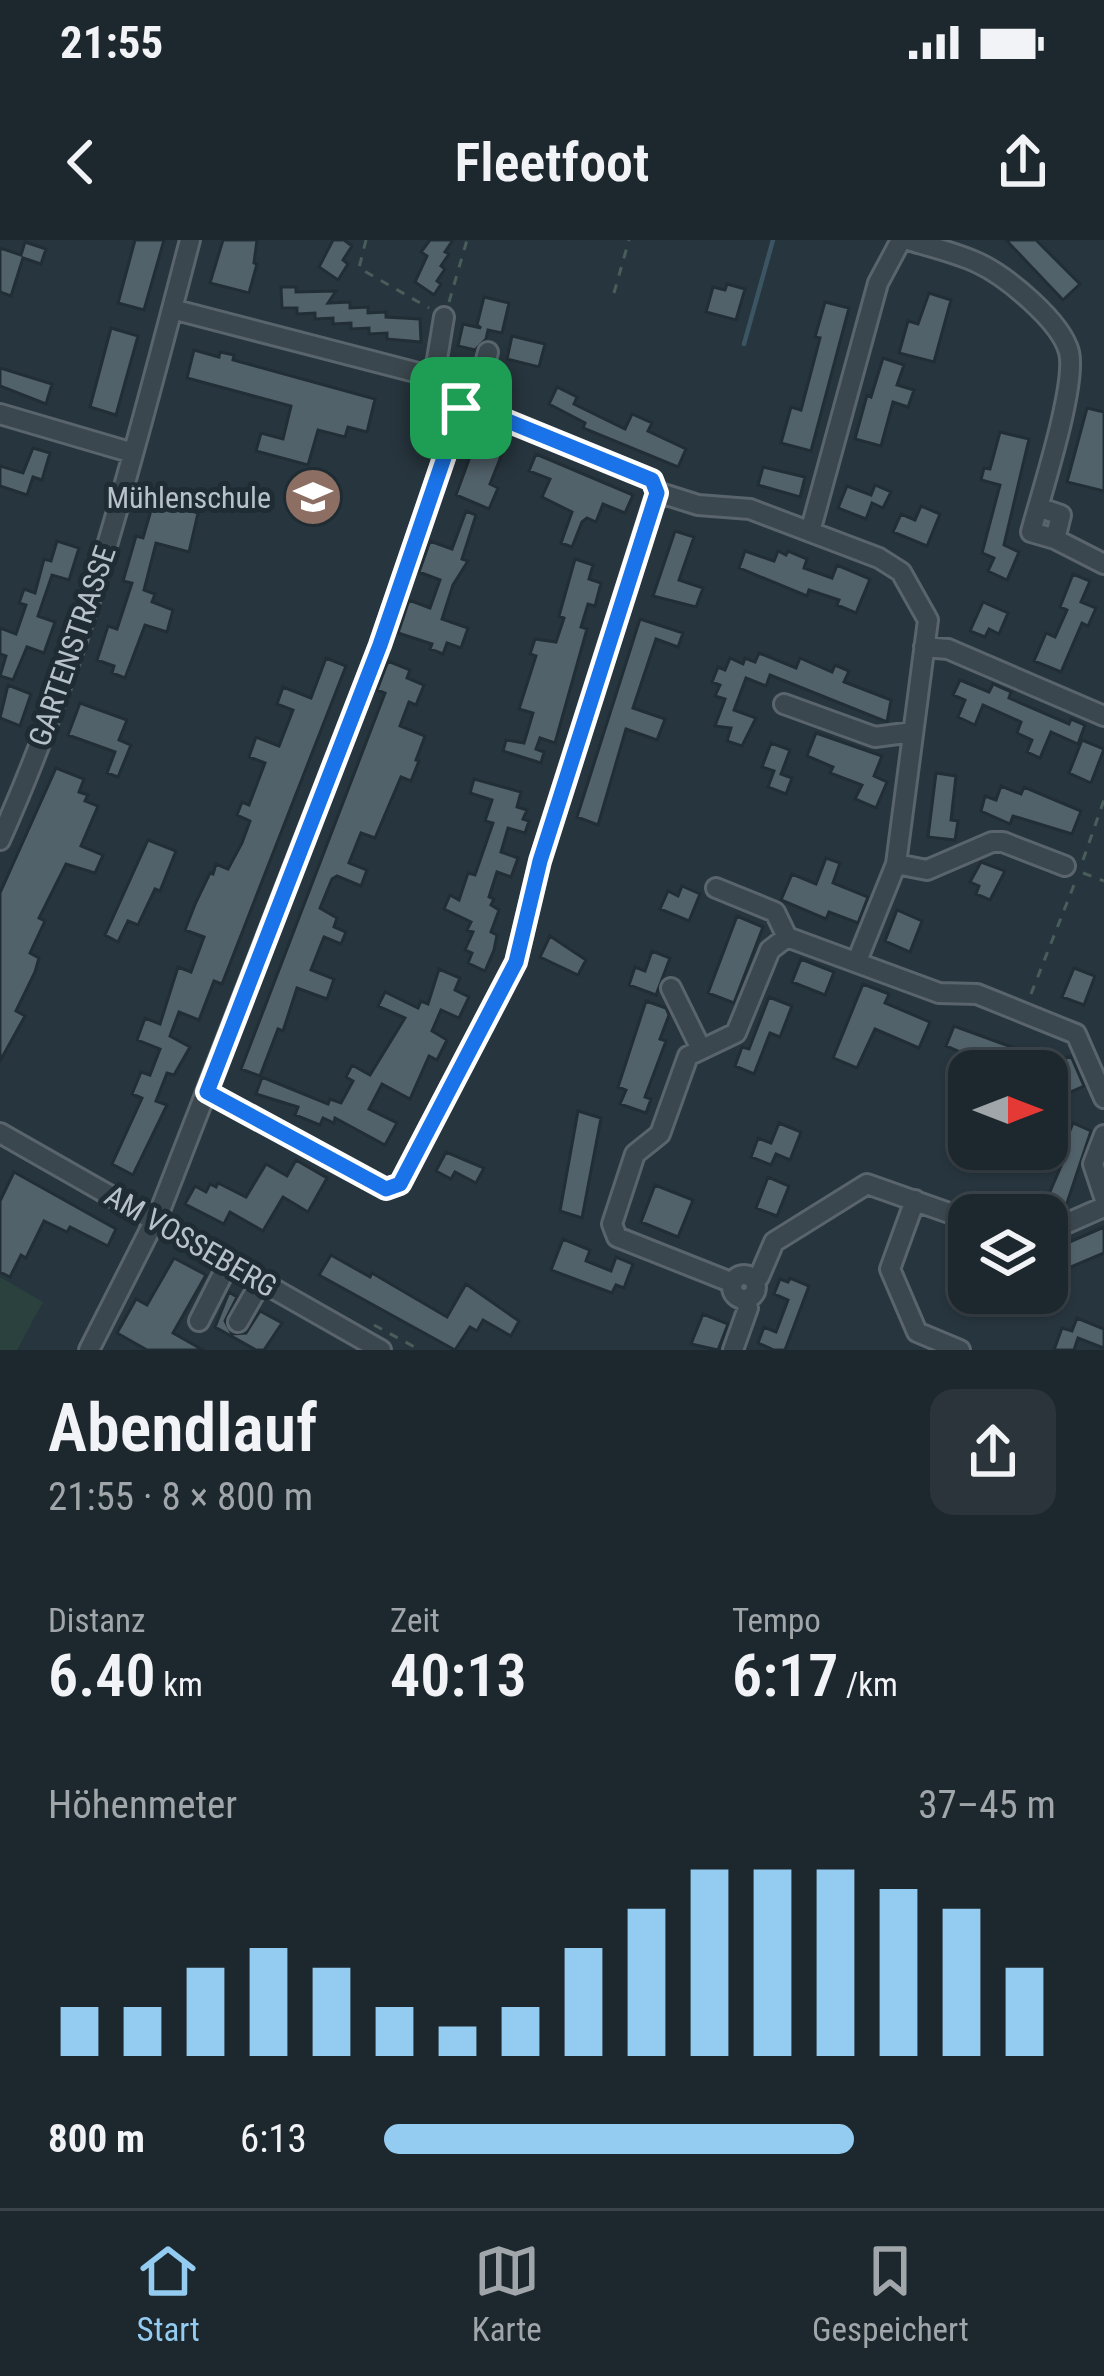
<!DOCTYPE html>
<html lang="de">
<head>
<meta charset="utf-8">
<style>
  :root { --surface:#1d282e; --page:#2a343a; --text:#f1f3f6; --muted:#a0a6aa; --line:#3b444a; --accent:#94cbf1 }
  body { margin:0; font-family:"Roboto Condensed",sans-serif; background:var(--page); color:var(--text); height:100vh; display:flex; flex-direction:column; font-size:45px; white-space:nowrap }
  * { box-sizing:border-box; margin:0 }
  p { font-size:39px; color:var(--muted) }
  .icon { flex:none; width:66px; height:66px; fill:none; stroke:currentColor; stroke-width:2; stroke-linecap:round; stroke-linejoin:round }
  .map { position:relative; height:1110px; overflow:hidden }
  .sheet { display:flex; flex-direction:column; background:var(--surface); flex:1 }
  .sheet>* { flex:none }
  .needle { width:78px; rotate:90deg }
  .tools { position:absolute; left:948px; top:810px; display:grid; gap:24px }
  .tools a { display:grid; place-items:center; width:120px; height:120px; border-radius:24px; background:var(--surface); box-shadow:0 3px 9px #0004,0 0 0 3px var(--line); font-size:60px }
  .pin { position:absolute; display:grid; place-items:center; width:102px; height:102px; color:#fff; margin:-51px; border-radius:24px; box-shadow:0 6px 18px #0006 }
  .round { display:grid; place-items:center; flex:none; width:126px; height:126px; border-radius:24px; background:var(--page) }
  .headline { display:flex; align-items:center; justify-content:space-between; height:204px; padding:0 48px }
  h1 { font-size:66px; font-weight:600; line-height:90px }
  .metrics { display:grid; grid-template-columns:repeat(3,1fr); gap:18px; height:204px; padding:12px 48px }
  .metrics div { display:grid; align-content:center }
  .metrics b { font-size:60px; font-weight:600 }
  .metrics small { font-size:33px; font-weight:400 }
  .metrics p { font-size:33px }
  .chart { height:336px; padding:24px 48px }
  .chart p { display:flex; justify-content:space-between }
  .chart svg { width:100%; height:216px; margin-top:12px; stroke:var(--accent); stroke-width:6 }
  ul { padding:0 48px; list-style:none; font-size:39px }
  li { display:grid; grid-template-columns:192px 144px 1fr; align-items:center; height:90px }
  li i { height:30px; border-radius:15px; background:var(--accent) }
  .status { display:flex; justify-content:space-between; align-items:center; height:84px; padding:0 60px; background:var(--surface); direction:ltr }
  .status svg { height:33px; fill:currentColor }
  header { display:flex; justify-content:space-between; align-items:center; height:156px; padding:0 48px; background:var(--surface); font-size:54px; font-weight:600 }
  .tab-bar { display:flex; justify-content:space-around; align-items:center; height:168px; border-top:3px solid var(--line); background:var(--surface); font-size:33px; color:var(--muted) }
  .tab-bar a { display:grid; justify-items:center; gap:6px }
  .tab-bar .selected { color:var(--accent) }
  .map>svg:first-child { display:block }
  .green { fill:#2a413e }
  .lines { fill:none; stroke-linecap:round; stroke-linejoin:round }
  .stream { stroke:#3c5563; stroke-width:4.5 }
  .building { fill:#52626b; stroke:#222e35; stroke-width:3 }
  .minor-casing { stroke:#59646c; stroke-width:24 }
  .path { stroke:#495d5b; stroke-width:3; stroke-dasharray:9 9; stroke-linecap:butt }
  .minor { stroke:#3b474e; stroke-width:18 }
  .route-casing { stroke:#fff; stroke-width:24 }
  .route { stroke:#1a73e8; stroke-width:15 }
  .labels { text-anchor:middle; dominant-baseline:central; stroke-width:10; stroke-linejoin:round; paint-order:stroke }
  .poi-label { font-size:30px; fill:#b7c1c9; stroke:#202c33; text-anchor:end }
  .street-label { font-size:30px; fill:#b7c1c9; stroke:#202c33 }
</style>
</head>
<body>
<div class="status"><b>21:55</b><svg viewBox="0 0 49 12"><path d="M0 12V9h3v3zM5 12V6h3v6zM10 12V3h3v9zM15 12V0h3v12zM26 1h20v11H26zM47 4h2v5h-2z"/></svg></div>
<header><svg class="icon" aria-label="back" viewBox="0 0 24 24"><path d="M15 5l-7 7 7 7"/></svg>Fleetfoot<svg class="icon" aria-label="share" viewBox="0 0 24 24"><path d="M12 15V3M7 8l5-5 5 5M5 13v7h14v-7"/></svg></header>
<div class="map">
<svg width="1104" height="1110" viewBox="0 0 1104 1110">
  <rect width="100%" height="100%" fill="#27353e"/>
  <!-- green -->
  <path class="green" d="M 0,1037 L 43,1062 L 17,1110 L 0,1110 Z"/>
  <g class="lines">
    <!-- stream -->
    <path class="stream" d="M 744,104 L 773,0"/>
  </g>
  <!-- building -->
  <path class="building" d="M 135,0 L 164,0 L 144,70 L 118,63 Z
    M 223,0 L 257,0 L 254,23 L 257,24 L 249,53 L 210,43 Z
    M 333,0 L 344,0 L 352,6 L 343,20 L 348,24 L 338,40 L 319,27 Z
    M 430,0 L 453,0 L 445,12 L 449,14 L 441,26 L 445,29 L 437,41 L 441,44 L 434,55 L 415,42 L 427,16 L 421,12 Z
    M 1006,0 L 1036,0 L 1080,44 L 1063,60 Z
    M 25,2 L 46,9 L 41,24 L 23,18 L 11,56 L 0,52 L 0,8 L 21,15 Z
    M 727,44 L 745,49 L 736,80 L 706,72 L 713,47 L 725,50 Z
    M 281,47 L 296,47 L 296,52 L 336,51 L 328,63 L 350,62 L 350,68 L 368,67 L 368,73 L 386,72 L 386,77 L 420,79 L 421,102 L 387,99 L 387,93 L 369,94 L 369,88 L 351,89 L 351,83 L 333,84 L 333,78 L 315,79 L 315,73 L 297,74 L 297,68 L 282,68 Z
    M 929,53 L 951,60 L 934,122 L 899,113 L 908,81 L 918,84 Z
    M 484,57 L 509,63 L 502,93 L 488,90 L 486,99 L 475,110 L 458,106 L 463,84 L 481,88 L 477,85 Z
    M 825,62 L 849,68 L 811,211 L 781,203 L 791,167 L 801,170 L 820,98 L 815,97 Z
    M 111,88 L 138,96 L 116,175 L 90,167 Z
    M 512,96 L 545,104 L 539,127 L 507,119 Z
    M 194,110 L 219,117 L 220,112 L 234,115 L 233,120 L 375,159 L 367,192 L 348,187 L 345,197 L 318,190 L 308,225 L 256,211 L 261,193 L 283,199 L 291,166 L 187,138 Z
    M 883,118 L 904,125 L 897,145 L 914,150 L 908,167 L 893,162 L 881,206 L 855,199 L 867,155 L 871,157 Z
    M 0,128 L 52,144 L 46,164 L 0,146 Z
    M 557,147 L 577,157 L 574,164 L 625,189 L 632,174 L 652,183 L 648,191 L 686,209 L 678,227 L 583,188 L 585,183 L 549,164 Z
    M 1087,168 L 1104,172 L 1104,251 L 1067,242 Z
    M 479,192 L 506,204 L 490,244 L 498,248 L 489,269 L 456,255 Z
    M 1000,192 L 1029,199 L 1004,305 L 1019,312 L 1007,340 L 988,331 L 994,318 L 982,313 L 1000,245 L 981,240 L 984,228 L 990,229 Z
    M 33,208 L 50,213 L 42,240 L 33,237 L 27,255 L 0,246 L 0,226 L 23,233 Z
    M 536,214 L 633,255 L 625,273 L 603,264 L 596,282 L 587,278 L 582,282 L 572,307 L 561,303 L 572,272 L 542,257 L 550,239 L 529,231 Z
    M 763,227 L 805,237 L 800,257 L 758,245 Z
    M 875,245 L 891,252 L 883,268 L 872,263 L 866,279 L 838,268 L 847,246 L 871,255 Z
    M 154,260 L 198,273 L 189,312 L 156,303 L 144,350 L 155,354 L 152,362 L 173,370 L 167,392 L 145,385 L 125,438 L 112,433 L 114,426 L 97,420 L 108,386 L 117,389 L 132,343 L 123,341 L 136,296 L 143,298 Z
    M 921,266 L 940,274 L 927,306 L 893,292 L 901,274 L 915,280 Z
    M 466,271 L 476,275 L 462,319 L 468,321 L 453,345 L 442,379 L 468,388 L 461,408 L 447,403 L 443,414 L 430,409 L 432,404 L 398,393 L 409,360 L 430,368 L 440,340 L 419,332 L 430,301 L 452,309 Z
    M 675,291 L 694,297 L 679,340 L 703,348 L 696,367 L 653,356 Z
    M 57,301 L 79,308 L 69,340 L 52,335 L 38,376 L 55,382 L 44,413 L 27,407 L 13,440 L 0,436 L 6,416 L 0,414 L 0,388 L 16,394 L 26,365 L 19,363 L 24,349 L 35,353 L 44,319 L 51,321 Z
    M 745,311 L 774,321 L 778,311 L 786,315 L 788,311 L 807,319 L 804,328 L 832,338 L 837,325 L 870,339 L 856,373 L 837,365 L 839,360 L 809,350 L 807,356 L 739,328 Z
    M 575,319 L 593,325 L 589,339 L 601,343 L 595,366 L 588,364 L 581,387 L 587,389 L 555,503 L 540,498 L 536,509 L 544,512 L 541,523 L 503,511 L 506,500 L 524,503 L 533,473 L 519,469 L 536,416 L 530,414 L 535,399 L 556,402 L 564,378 L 559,376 Z
    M 1073,334 L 1090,341 L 1081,362 L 1096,368 L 1088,386 L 1082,383 L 1061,432 L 1034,421 L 1046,393 L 1055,397 L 1067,370 L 1060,367 Z
    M 983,362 L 1008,373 L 999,394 L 989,389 L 985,397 L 970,391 Z
    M 640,379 L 683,393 L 678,407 L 656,399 L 633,468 L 665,479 L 657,500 L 626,489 L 598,585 L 577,577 Z
    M 759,413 L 796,428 L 800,418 L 832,432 L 835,425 L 849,431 L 844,442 L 891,460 L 887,482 L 770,435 L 766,446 L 746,438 L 734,470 L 756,478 L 742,506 L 727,501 L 731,488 L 715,486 L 725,459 L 715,456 L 720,445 L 712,442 L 718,427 L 725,430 L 730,418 L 743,424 L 745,418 L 755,422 Z
    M 326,418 L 346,426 L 222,744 L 214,741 L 199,780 L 179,772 L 170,796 L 190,807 L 174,835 L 167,833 L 156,861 L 167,865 L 133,935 L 112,924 L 142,858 L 132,854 L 141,832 L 150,835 L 160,809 L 137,800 L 145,778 L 160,784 L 178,727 L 191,732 L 204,697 L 185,690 L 196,662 L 210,633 L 213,634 L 216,624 L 228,629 L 242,603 L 250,581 L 237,575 L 242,562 L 249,565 L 265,523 L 249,517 L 256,497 L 279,506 L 293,470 L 277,464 L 283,447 L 311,458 Z
    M 388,421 L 410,430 L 407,438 L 424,445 L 416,465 L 409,462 L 400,486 L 425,496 L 416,520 L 419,521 L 411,541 L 401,537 L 375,598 L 361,593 L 349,623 L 367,630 L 361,646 L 337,636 L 332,639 L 320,668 L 337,678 L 334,687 L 346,692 L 341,704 L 324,697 L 311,730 L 334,739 L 327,759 L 297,748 L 283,791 L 278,789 L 260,836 L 241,829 L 385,453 L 377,450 Z
    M 960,440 L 989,452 L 993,444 L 1011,452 L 1009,458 L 1069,484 L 1071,479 L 1085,485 L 1078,504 L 1051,492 L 1040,518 L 1027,512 L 1032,500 L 1017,493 L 1021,482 L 983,465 L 975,485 L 958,477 L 965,460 L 953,455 Z
    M 8,445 L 31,454 L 20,486 L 0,478 Z
    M 80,463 L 127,480 L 119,500 L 131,505 L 118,537 L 107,533 L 115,512 L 68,495 Z
    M 816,493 L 882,516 L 874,536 L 887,542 L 876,568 L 855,559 L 862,545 L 830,533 L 833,527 L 807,516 Z
    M 1082,500 L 1104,509 L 1091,543 L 1069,533 Z
    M 771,503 L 790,510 L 781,534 L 792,538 L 786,554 L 768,547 L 774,531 L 762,527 Z
    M 56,528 L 84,539 L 79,552 L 88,555 L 85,561 L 98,566 L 81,606 L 103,615 L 95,633 L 66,624 L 39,678 L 45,681 L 30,713 L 39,718 L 35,732 L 16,771 L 25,776 L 0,821 L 0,653 Z
    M 936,533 L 956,536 L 951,580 L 958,581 L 955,600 L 928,597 Z
    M 474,539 L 521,552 L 517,567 L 527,570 L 523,579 L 529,581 L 525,593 L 508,588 L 501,612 L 518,618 L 511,637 L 497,632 L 489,657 L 494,659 L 491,665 L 499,670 L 491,692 L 497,695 L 494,710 L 485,731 L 468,723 L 472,713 L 465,710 L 473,692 L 467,690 L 471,682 L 444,669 L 450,655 L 459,660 L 468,633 L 475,635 L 493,583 L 485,581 L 492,560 L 470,553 Z
    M 1001,546 L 1021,554 L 1024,547 L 1081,571 L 1072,594 L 1013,576 L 1010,584 L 981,571 L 985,556 L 996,560 Z
    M 148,600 L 176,611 L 160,651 L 155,649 L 138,685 L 128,681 L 118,702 L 105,695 Z
    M 826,618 L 840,623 L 833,643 L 868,657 L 858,683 L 829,672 L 826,679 L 781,660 L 792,634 L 816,644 Z
    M 981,622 L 1005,631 L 990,660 L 976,654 L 979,646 L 970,642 Z
    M 682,646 L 700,654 L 689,681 L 660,669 L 668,651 L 678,656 Z
    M 897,670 L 922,681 L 910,712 L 885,701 Z
    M 737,676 L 763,687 L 734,763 L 708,753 Z
    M 550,696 L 586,720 L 578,735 L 540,717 Z
    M 652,711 L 670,718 L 656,755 L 629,745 L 635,727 L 645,731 Z
    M 801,719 L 834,732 L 825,755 L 792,742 Z
    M 1074,728 L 1095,736 L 1084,765 L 1062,757 Z
    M 439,729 L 460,738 L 455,750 L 469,757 L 459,778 L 441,770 L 432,791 L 447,800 L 437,820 L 429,816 L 410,859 L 382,844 L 369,869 L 397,883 L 385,905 L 335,878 L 334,883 L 323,878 L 320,885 L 295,875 L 298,867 L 256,854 L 262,837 L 328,864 L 330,859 L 341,863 L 353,841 L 346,837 L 352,825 L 370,835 L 405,778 L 378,766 L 385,752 L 418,768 L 421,761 L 428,764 Z
    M 863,744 L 889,754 L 885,763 L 930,782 L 919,808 L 875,789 L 857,828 L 833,818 Z
    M 769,757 L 792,766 L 780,797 L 770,793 L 754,834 L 735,826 L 742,807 L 749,809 Z
    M 646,761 L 666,768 L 669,775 L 660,799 L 666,801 L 645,857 L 651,859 L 646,873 L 620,864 L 626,850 L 618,847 Z
    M 954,786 L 1025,812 L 1017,831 L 985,831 L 988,824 L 946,806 Z
    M 1071,816 L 1084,846 L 1059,857 L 1053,844 L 1061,841 L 1054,823 Z
    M 578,871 L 601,878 L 582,978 L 560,971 Z
    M 779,883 L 801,892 L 790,920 L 776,914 L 771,925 L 751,917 L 758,898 L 771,903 Z
    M 1073,883 L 1091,891 L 1065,969 L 1046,961 L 1067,912 L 1062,910 Z
    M 446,912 L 484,928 L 476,943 L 455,932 L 451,939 L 436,931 Z
    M 296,920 L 327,938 L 308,972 L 283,957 L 263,991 L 230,972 L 224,984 L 185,964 L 195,946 L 206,952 L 210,944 L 216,947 L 218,943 L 246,957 L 266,924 L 287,936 Z
    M 14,932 L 116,989 L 108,1006 L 70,987 L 67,992 L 44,981 L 26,1018 L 21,1015 L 10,1037 L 0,1032 L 0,961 Z
    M 768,937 L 789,946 L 777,976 L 756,968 Z
    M 655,945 L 693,960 L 678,997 L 641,982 Z
    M 1104,987 L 1104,1013 L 1052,1035 L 1047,1012 Z
    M 563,999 L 590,1010 L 586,1021 L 611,1031 L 616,1017 L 633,1024 L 624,1048 L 616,1045 L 612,1053 L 551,1030 Z
    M 331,1015 L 370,1037 L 372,1033 L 447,1077 L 466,1044 L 519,1081 L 511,1096 L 483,1080 L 477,1091 L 470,1087 L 455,1110 L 319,1035 Z
    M 174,1018 L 206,1035 L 173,1093 L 203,1110 L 147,1110 L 117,1093 L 136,1059 L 147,1065 Z
    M 790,1038 L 809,1046 L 785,1110 L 774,1110 L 758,1103 L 764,1087 L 776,1092 L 788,1060 L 774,1054 L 780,1039 L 788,1042 Z
    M 229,1052 L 237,1057 L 225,1081 L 232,1094 L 246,1093 L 260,1071 L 282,1083 L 264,1110 L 256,1110 L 215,1087 Z
    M 703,1074 L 728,1084 L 718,1110 L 691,1104 Z
    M 1077,1078 L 1104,1089 L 1104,1108 L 1078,1098 L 1074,1110 L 1054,1110 L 1062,1088 L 1072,1091 Z"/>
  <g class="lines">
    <!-- minor casing -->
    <g class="minor-casing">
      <path id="minor" d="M 908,0 C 931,7 957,13 978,23 C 1006,36 1061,81 1069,112 C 1077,145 1041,254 1031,292 L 1055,299 L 1061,275 L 1038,267
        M 172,69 L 434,137 L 453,151 L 461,168 L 488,173 L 652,240 L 657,252 L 540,621 L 516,722 L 400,944 L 386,949 L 207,852
        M 434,137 L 444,77
        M 473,170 L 488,112
        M 0,174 L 133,213
        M 657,252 L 698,265 L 750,269 L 879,318 L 901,332 L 928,380 L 896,624 L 857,721
        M 810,292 L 878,43 L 901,0
        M 1055,299 L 1104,324
        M 924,407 L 948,409 L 1104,476
        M 784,464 L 875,497 L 913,492
        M 0,600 C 86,408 137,203 190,0
        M 896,624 L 927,630 L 992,602 L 1003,602 L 1065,626
        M 716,648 L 775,672 L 787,697
        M 671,748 L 701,809
        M 0,893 L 381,1110
        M 1104,895 L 1093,924 L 1104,957
        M 915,960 L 890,1029 L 917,1092 L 960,1110
        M 1047,992 L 1104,967
        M732 1047a12 12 0 1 1 24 0a12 12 0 1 1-24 0Z
        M 754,1039 L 759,1037 L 774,1002 L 867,944 L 969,980
        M 733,1043 L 617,997 L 612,984 L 635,914 L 660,894 L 688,816 L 736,793 L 770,710 L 787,697 L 939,753 L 977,754 L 1076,794 L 1104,858
        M 199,1081 L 228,1024
        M 238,1082 L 261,1042
        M 89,1110 L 161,968 L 380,405 L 461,168
        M 733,1110 L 748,1068 L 745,1060"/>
    </g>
    <!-- path -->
    <path class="path" d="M 366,0 L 359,28 L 429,68
      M 614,53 L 629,0
      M 449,62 L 467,0
      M 1083,620 L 1104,560
      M 1083,633 L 1104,641
      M 1031,754 L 1076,640
      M 374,1085 L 420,1110"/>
    <!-- minor -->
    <use href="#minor" class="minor"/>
  </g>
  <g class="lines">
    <!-- route casing -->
    <g class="route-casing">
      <path id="route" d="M 461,168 L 488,173 L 652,240 L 657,253 L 540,621 L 516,722 L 400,944 L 386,949 L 207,852 L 380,405 Z"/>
    </g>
    <!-- route -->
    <use href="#route" class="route"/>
  </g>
  <!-- icons -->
  <defs>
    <g id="school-disc" transform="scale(3)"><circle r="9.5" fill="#8d6e63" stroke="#202c33"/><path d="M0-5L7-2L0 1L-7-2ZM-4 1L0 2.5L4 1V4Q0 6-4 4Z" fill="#fff"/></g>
  </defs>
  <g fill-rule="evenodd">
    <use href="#school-disc" x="313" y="257"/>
  </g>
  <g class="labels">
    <!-- poi labels -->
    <g class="poi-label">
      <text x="271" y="257">Mühlenschule</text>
    </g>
    <!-- street labels -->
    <g class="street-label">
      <text transform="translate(72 406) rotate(-71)">GARTENSTRASSE</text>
      <text transform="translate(191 1001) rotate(30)">AM VOSSEBERG</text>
    </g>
  </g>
</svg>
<div class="tools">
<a><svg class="needle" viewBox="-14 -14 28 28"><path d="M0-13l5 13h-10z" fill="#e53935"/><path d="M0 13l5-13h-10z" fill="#a0a6aa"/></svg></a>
<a><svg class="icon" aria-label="layers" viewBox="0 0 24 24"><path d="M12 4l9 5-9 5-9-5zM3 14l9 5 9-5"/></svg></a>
</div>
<div class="pin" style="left:461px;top:168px;background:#1e9e55"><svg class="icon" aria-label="arrive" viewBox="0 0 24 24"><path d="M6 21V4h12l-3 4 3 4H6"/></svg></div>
</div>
<section class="sheet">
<div class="headline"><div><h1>Abendlauf</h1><p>21:55 · 8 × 800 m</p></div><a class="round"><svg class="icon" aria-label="share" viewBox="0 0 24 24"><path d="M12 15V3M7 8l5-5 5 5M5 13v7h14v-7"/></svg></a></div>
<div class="metrics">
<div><p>Distanz</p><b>6.40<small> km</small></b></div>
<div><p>Zeit</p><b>40:13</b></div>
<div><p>Tempo</p><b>6:17<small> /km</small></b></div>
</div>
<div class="chart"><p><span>Höhenmeter</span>37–45 m</p>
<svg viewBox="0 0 160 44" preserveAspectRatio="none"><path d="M5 44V34M15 44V34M25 44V26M35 44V22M45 44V26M55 44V34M65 44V38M75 44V34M85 44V22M95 44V14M105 44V6M115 44V6M125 44V6M135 44V10M145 44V14M155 44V26"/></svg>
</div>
<ul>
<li><b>800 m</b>6:13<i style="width:70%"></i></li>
</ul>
</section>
<nav class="tab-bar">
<a class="selected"><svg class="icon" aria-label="home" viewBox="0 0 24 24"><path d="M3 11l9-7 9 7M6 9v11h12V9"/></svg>Start</a>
<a><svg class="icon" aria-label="map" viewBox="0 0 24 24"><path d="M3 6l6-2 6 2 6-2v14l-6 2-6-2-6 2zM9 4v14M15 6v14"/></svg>Karte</a>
<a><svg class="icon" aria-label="saved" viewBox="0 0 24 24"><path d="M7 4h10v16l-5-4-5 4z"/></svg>Gespeichert</a>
</nav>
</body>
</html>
